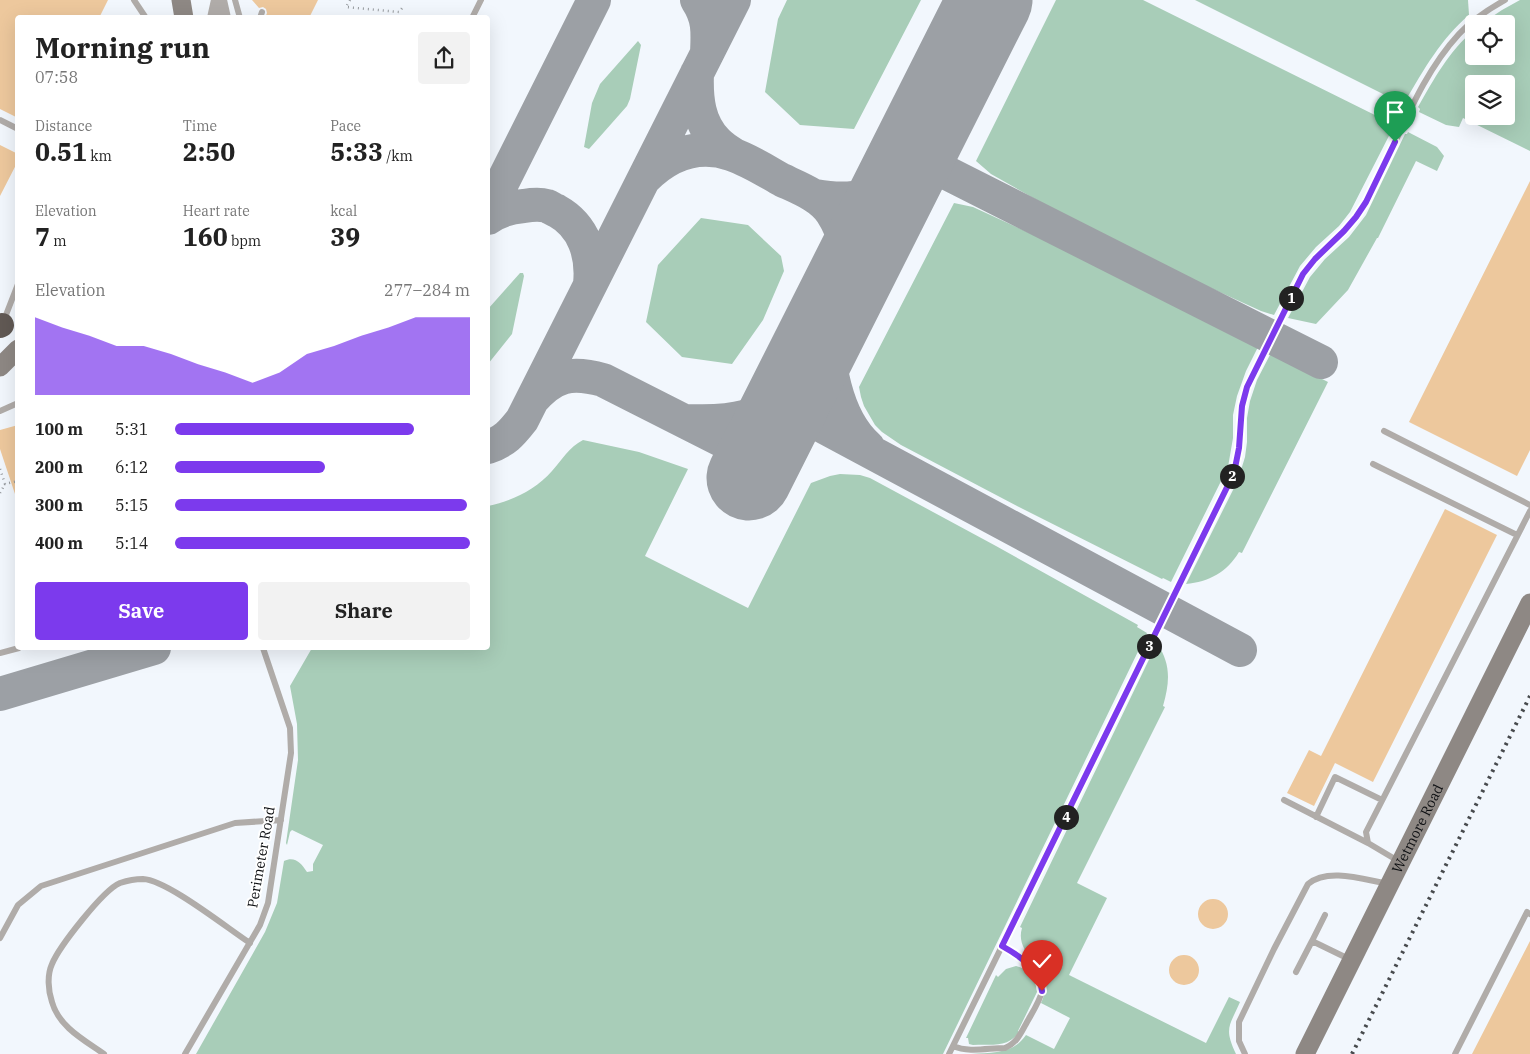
<!DOCTYPE html>
<html lang="en">
<head>
<meta charset="utf-8">
<style>
  :root { --surface:#fff; --page:#f2f2f2; --text:#222; --muted:#767676; --accent:#7c3aed }
  body { margin:0; font-family:"IBM Plex Serif",serif; background:var(--page); color:var(--text); height:100vh; display:flex; flex-direction:column; font-size:19px; white-space:nowrap }
  * { box-sizing:border-box; margin:0 }
  p { font-size:16px; color:var(--muted) }
  .icon { flex:none; width:28px; height:28px; fill:none; stroke:currentColor; stroke-width:2; stroke-linecap:round; stroke-linejoin:round }
  .map { position:relative; flex:1; overflow:hidden }
  .panel { position:absolute; left:15px; top:15px; width:475px; height:635px; display:flex; flex-direction:column; background:var(--surface); border-radius:5px; box-shadow:0 5px 20px #0002 }
  .panel>* { flex:none }
  .controls { position:absolute; left:1465px; top:15px; display:grid; gap:10px }
  .controls a { display:grid; place-items:center; width:50px; height:50px; border-radius:5px; background:var(--surface); box-shadow:0 5px 20px #0002; font-size:25px }
  .pin { position:absolute; display:grid; place-items:center; width:42px; height:42px; color:#fff; margin:-51px -21px; border-radius:50% 50% 50% 0; rotate:-45deg; box-shadow:0 0 5px #0007 }
  .pin .icon { rotate:45deg }
  .km { position:absolute; width:25px; height:25px; margin:-12px; border-radius:50%; background:#222; color:#fff; font-size:14px; line-height:25px; text-align:center }
  .round { display:grid; place-items:center; flex:none; width:52px; height:52px; border-radius:5px; background:var(--page) }
  .summary { display:flex; align-items:center; justify-content:space-between; height:85px; padding:0 20px }
  h1 { font-size:28px; font-weight:700; line-height:38px }
  .figures { display:grid; grid-template-columns:repeat(3,1fr); gap:8px; height:85px; padding:5px 20px }
  .figures div { display:grid; align-content:center }
  .figures b { font-size:25px; font-weight:700 }
  .figures small { font-size:14px; font-weight:400 }
  .figures p { font-size:14px }
  .chart { height:140px; padding:10px 20px }
  .chart p { display:flex; justify-content:space-between }
  .chart svg { width:100%; height:90px; margin-top:5px; fill:var(--accent); opacity:.7 }
  .action { display:flex; gap:10px; margin-top:auto; padding:10px 20px }
  .action a { flex:1; height:58px; border-radius:5px; background:var(--accent); color:#fff; font-size:20px; font-weight:700; line-height:58px; text-align:center }
  .action a+a { background:var(--page); color:var(--text) }
  ul { padding:0 20px; list-style:none; font-size:16px }
  li { display:grid; grid-template-columns:80px 60px 1fr; align-items:center; height:38px }
  li i { height:12px; border-radius:6px; background:var(--accent) }
  .map>svg:first-child { display:block }
  .green { fill:#a8cdb8; fill-rule:evenodd }
  .lines { fill:none; stroke-linecap:round; stroke-linejoin:round }
  .taxiway { stroke:#9ca0a5; stroke-width:34 }
  .runway { stroke:#9ca0a5; stroke-width:85 }
  .building { fill:#edc89d }
  .path { stroke:#969a9e; stroke-width:2.5; stroke-dasharray:1 4; stroke-linecap:butt }
  .lane { stroke:#b0aca9; stroke-width:6 }
  .street { stroke:#b0aca9; stroke-width:12 }
  .secondary { stroke:#8e8884; stroke-width:19 }
  .highway { stroke:#615954; stroke-width:24 }
  .rail { stroke:#474a4d; stroke-width:4; stroke-dasharray:2.5 5; stroke-linecap:butt }
  .route-casing { stroke:#fff; stroke-width:10 }
  .route { stroke:#7c3aed; stroke-width:6 }
  .labels { text-anchor:middle; dominant-baseline:central; stroke-width:4; stroke-linejoin:round; paint-order:stroke }
  .street-label { font-size:14px; fill:#0d0f12; stroke:#fff }
</style>
</head>
<body>
<div class="map">
<svg width="1530" height="1054" viewBox="0 0 1530 1054">
  <rect width="100%" height="100%" fill="#f2f7fd"/>
  <!-- green -->
  <path class="green" d="M 787,0 L 921,0 L 854,129 L 800,125 L 765,92 L 778,19 Z
    M 1056,0 L 1143,0 L 1391,123 L 1391,127 L 1393,128 L 1350,212 L 1339,226 L 1316,247 L 1300,266 L 1274,315 L 1261,311 L 1178,273 L 1083,226 L 991,174 L 976,161 Z
    M 1195,0 L 1468,0 L 1469,15 C 1441,39 1424,69 1406,100 L 1401,103 Z
    M 1520,0 L 1530,0 L 1530,151 L 1463,118 L 1459,127 L 1446,125 L 1419,112 L 1420,109 L 1418,107 C 1434,79 1449,51 1474,30 L 1474,56 L 1506,56 L 1506,24 L 1481,24 L 1502,10 ZM 1474,84 L 1506,84 L 1506,116 L 1474,116 Z
    M 638,41 L 641,45 L 630,99 L 627,106 L 589,149 L 584,147 L 592,103 L 600,84 Z
    M 1408,132 L 1437,147 L 1444,156 L 1437,171 L 1416,161 L 1378,238 L 1377,238 L 1348,290 L 1316,324 L 1288,318 L 1310,277 L 1325,259 L 1349,237 L 1366,215 L 1405,134 L 1407,134 Z
    M 954,203 L 973,207 L 1060,247 L 1258,347 L 1246,371 L 1237,396 L 1233,415 L 1233,438 L 1228,467 L 1171,582 L 1163,578 L 1162,579 L 1021,508 L 901,445 L 882,432 L 875,425 L 864,406 L 861,397 L 859,387 Z
    M 701,218 L 748,225 L 781,256 L 784,271 L 763,320 L 732,364 L 682,357 L 646,322 L 658,265 Z
    M 520,273 L 523,273 L 524,276 L 512,334 L 488,364 L 488,309 Z
    M 1271,353 L 1328,382 L 1242,553 L 1239,552 C 1227,572 1209,582 1186,584 L 1238,480 L 1245,457 L 1247,442 L 1247,418 L 1250,401 L 1257,380 Z
    M 583,440 L 639,452 L 688,469 L 645,556 L 748,608 L 811,483 L 830,476 L 840,474 L 860,475 L 870,478 L 996,546 L 1138,625 L 1137,627 L 1147,633 L 943,1054 L 196,1054 L 265,932 L 277,903 L 284,861 C 295,856 301,863 307,872 L 313,871 L 313,864 L 323,845 L 292,830 L 290,832 L 287,845 L 286,843 L 298,760 L 297,724 L 290,686 L 312,648 L 488,648 L 488,506 C 512,501 535,490 552,471 C 562,460 569,447 583,440 Z
    M 1157,643 C 1171,664 1170,682 1163,706 L 1165,707 L 1077,883 L 1107,898 L 1069,975 L 1206,1043 L 1229,997 L 1240,1002 C 1229,1027 1224,1028 1236,1054 L 971,1054 C 994,1052 1013,1054 1026,1035 L 1054,1049 L 1070,1018 L 1041,1003 C 1058,969 1013,957 1022,928 L 1020,927 Z
    M 1016,966 C 1030,969 1036,979 1037,992 L 1018,1031 L 1019,1032 C 1008,1048 991,1044 973,1045 L 969,1044 L 968,1038 L 966,1038 L 996,975 L 998,977 L 1006,969 Z"/>
  <g class="lines">
    <!-- taxiway -->
    <path class="taxiway" d="M 697,0 C 709,18 708,32 707,53
      M 697,73 C 696,98 698,123 717,142 C 722,147 728,151 733,154
      M 935,110 C 929,135 918,151 943,171 L 1321,362
      M 645,178 C 669,154 698,143 731,154 C 749,160 766,171 782,180 C 799,188 821,196 832,213 C 848,238 848,257 846,286
      M 815,196 C 857,203 876,197 906,167
      M 488,211 L 594,0
      M 488,218 C 498,211 511,207 524,206 C 530,205 540,204 547,206 C 550,207 554,210 557,211 C 584,226 593,255 590,284
      M 830,317 C 824,358 836,419 868,447
      M 532,400 C 554,375 571,371 603,380 L 759,459
      M 785,406 L 1240,650
      M 687,421 C 730,423 766,419 796,385
      M 488,447 C 505,441 511,434 522,420 L 734,0
      M 0,694 L 154,648"/>
    <!-- runway -->
    <path class="runway" d="M 749,478 L 990,0"/>
  </g>
  <!-- building -->
  <path class="building" d="M 0,0 L 108,0 L 99,18 L 18,18 L 18,118 L 0,109 Z
    M 252,0 L 318,0 L 309,18 L 265,18 L 267,13 L 266,9 L 263,7 L 259,8 Z
    M 0,145 L 18,154 L 18,161 L 0,196 Z
    M 1530,181 L 1530,450 L 1517,476 L 1409,422 Z
    M 18,425 L 18,496 L 16,497 L 0,449 L 0,430 Z
    M 1445,509 L 1497,535 L 1373,782 L 1335,763 L 1314,806 L 1287,793 L 1309,750 L 1321,756 Z
    M1198 914a15 15 0 1 1 30 0a15 15 0 1 1-30 0Z
    M 1530,941 L 1530,1054 L 1472,1054 Z
    M1169 970a15 15 0 1 1 30 0a15 15 0 1 1-30 0Z"/>
  <g class="lines">
    <!-- path -->
    <path class="path" d="M 350,0 L 346,7 L 399,12 L 403,7
      M 0,469 L 5,484 L 18,481
      M 0,493 L 5,484"/>
    <!-- lane -->
    <path class="lane" d="M 134,0 L 146,18
      M 235,0 L 240,18
      M 260,18 L 262,12
      M 472,18 L 481,0
      M 0,120 L 18,129
      M 4,320 L 18,284
      M 0,411 L 18,403
      M 1384,431 L 1530,505
      M 1373,464 L 1517,535
      M 0,653 L 19,648
      M 1284,800 L 1368,843
      M 1316,817 L 1335,777 L 1382,800
      M 1400,862 L 1368,843 L 1366,832 L 1530,511
      M 0,938 L 18,905 L 41,886 L 235,823 L 281,820
      M 1312,941 L 1325,915
      M 1296,972 L 1312,941 L 1349,959
      M 953,1046 C 969,1053 988,1048 1005,1048 C 1017,1043 1021,1033 1027,1022 C 1032,1013 1040,1001 1042,991 C 1044,972 1016,954 1002,946
      M 104,1054 C 84,1040 59,1027 52,1002 C 48,990 47,975 52,964 C 59,947 103,890 120,883 C 126,881 137,879 143,879 C 167,880 227,928 250,943
      M 185,1054 L 260,925 L 268,903 L 291,753 L 290,728 L 263,648
      M 949,1054 L 1234,473 L 1239,448 L 1242,406 L 1247,387 L 1303,274 C 1323,249 1349,231 1365,203 C 1371,193 1376,182 1381,172 C 1404,125 1423,73 1459,34 C 1472,20 1489,9 1505,0
      M 1245,1054 L 1239,1041 L 1239,1022 L 1274,949 L 1308,884 C 1328,867 1365,880 1389,884
      M 1455,1054 L 1527,912 L 1530,914"/>
    <!-- street -->
    <path class="street" d="M 221,0 L 225,18
      M 213,18 L 217,0"/>
    <!-- secondary -->
    <g class="secondary">
      <path d="M 181,0 L 184,18"/>
      <path d="M 0,367 L 18,349"/>
      <path id="s1" d="M 1305,1054 L 1530,603"/>
    </g>
    <!-- highway -->
    <path class="highway" d="M 0,326 L 2,325"/>
    <!-- rail -->
    <path class="rail" d="M 1352,1054 L 1530,696"/>
  </g>
  <g class="lines">
    <!-- route casing -->
    <g class="route-casing">
      <path id="route" d="M 1042,991 C 1040,969 1020,956 1002,946 L 1234,473 L 1239,448 L 1242,406 L 1247,387 L 1303,274 L 1315,259 L 1344,231 L 1356,217 L 1366,202 L 1395,142"/>
    </g>
    <!-- route -->
    <use href="#route" class="route"/>
  </g>
  <g class="labels">
    <!-- street labels -->
    <g class="street-label">
      <text stroke="none"><textPath href="#s1" startOffset="252">Wetmore Road</textPath></text>
      <text transform="translate(261 857) rotate(-80)">Perimeter Road</text>
    </g>
  </g>
</svg>
<div class="controls">
<a><svg class="icon" aria-label="locate" viewBox="0 0 24 24"><circle cx="12" cy="12" r="6"/><path d="M12 2v4M12 18v4M2 12h4M18 12h4"/></svg></a>
<a><svg class="icon" aria-label="layers" viewBox="0 0 24 24"><path d="M12 4l9 5-9 5-9-5zM3 14l9 5 9-5"/></svg></a>
</div>
<div class="pin" style="left:1395px;top:142px;background:#1e9e55"><svg class="icon" aria-label="arrive" viewBox="0 0 24 24"><path d="M6 21V4h12l-3 4 3 4H6"/></svg></div>
<div class="pin" style="left:1042px;top:991px;background:#d93025"><svg class="icon" aria-label="check" viewBox="0 0 24 24"><path d="M5 12l5 5 9-10"/></svg></div>
<b class="km" style="left:1291px;top:298px">1</b>
<b class="km" style="left:1232px;top:476px">2</b>
<b class="km" style="left:1149px;top:646px">3</b>
<b class="km" style="left:1066px;top:817px">4</b>
<section class="panel">
<div class="summary"><div><h1>Morning run</h1><p>07:58</p></div><a class="round"><svg class="icon" aria-label="share" viewBox="0 0 24 24"><path d="M12 15V3M7 8l5-5 5 5M5 13v7h14v-7"/></svg></a></div>
<div class="figures">
<div><p>Distance</p><b>0.51<small> km</small></b></div>
<div><p>Time</p><b>2:50</b></div>
<div><p>Pace</p><b>5:33<small> /km</small></b></div>
</div>
<div class="figures">
<div><p>Elevation</p><b>7<small> m</small></b></div>
<div><p>Heart rate</p><b>160<small> bpm</small></b></div>
<div><p>kcal</p><b>39</b></div>
</div>
<div class="chart"><p><span>Elevation</span>277–284 m</p>
<svg viewBox="0 0 160 44" preserveAspectRatio="none"><path d="M0 44V6L10 11L20 15L30 20L40 20L50 24L60 29L70 33L80 38L90 33L100 24L110 20L120 15L130 11L140 6L150 6L160 6V44z"/></svg>
</div>
<ul>
<li><b>100 m</b>5:31<i style="width:81%"></i></li>
<li><b>200 m</b>6:12<i style="width:51%"></i></li>
<li><b>300 m</b>5:15<i style="width:99%"></i></li>
<li><b>400 m</b>5:14<i style="width:100%"></i></li>
</ul>
<div class="action"><a>Save</a><a>Share</a></div>
</section>
</div>
</body>
</html>
